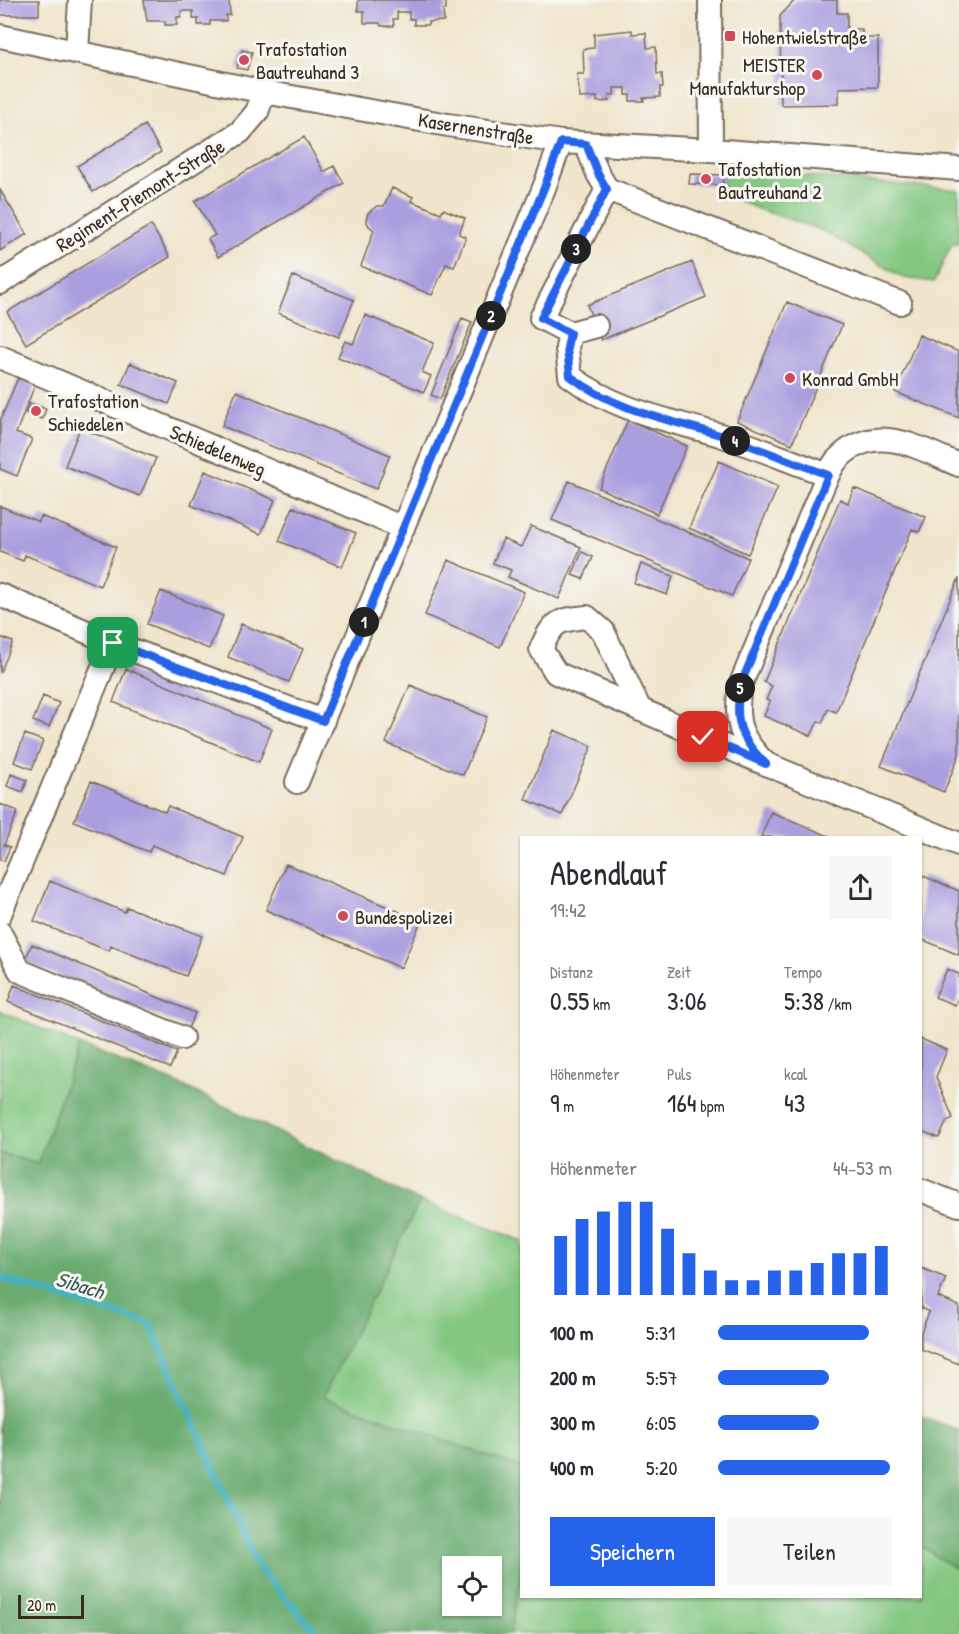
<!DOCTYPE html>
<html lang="de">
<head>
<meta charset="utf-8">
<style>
  :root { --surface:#fff; --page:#f7f7f7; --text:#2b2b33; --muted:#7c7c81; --accent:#2563eb }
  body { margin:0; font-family:"Patrick Hand",sans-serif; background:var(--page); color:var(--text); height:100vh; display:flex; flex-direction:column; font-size:22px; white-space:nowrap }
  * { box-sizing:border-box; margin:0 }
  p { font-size:20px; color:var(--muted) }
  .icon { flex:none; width:33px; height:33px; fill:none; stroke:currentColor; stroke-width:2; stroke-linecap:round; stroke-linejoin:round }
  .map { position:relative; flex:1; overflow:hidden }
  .side { position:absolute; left:520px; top:836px; width:402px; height:762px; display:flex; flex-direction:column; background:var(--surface); border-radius:0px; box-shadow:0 2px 4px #0004 }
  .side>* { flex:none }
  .controls { position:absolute; left:442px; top:1556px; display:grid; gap:12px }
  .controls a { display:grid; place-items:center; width:60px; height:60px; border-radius:0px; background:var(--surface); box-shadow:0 2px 4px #0004; font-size:30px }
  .scale { position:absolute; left:18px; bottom:15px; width:66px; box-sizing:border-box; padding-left:6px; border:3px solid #3b2a1e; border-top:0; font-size:16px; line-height:21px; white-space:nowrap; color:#3b2a1e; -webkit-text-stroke:4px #f6f6f2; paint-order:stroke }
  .pin { position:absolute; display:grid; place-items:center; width:51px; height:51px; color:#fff; margin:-26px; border-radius:12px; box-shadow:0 3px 9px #0006 }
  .km { position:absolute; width:30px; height:30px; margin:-15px; border-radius:50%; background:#222; color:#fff; font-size:16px; line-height:30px; text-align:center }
  .round { display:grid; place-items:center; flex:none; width:63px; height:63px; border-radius:0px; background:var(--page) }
  .head { display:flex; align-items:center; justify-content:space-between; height:102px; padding:0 30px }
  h1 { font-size:33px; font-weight:600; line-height:45px }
  .stats { display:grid; grid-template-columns:repeat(3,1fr); gap:9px; height:102px; padding:6px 30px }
  .stats div { display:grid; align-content:center }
  .stats b { font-size:26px; font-weight:600 }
  .stats small { font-size:16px; font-weight:400 }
  .stats p { font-size:16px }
  .chart { height:168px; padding:12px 30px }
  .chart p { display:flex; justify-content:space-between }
  .chart svg { width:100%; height:108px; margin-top:6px; stroke:var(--accent); stroke-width:6 }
  .cta { display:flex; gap:12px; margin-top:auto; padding:12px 30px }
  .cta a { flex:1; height:69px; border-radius:0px; background:var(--accent); color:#fff; font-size:24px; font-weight:600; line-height:69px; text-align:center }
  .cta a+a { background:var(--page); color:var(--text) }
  ul { padding:0 30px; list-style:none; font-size:20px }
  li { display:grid; grid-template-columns:96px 72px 1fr; align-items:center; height:45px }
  li i { height:15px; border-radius:8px; background:var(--accent) }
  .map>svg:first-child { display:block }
  .green { fill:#83c781; stroke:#5f7850; stroke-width:1.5 }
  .forest { fill:#6aac6f; stroke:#526b46; stroke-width:1.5; fill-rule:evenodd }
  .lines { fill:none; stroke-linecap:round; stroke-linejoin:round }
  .stream { stroke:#43b1c0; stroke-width:7 }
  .building { fill:#aa9edf }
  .minor-casing { stroke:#7a6b5b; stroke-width:26 }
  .minor { stroke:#fff; stroke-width:22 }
  .route-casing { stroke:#fff; stroke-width:12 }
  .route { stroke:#2563eb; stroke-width:8 }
  .poi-dot { fill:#d1495b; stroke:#f6f6f2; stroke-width:2 }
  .labels { text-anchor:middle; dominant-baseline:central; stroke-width:6; stroke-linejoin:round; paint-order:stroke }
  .poi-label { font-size:20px; fill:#3b2a1e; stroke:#f6f6f2; text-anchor:start }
  .street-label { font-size:20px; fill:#3b2a1e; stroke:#f6f6f2 }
  .water-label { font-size:21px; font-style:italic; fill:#3e5957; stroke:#f6f6f2 }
</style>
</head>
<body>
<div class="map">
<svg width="959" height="1634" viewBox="0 0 959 1634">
  <rect width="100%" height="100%" fill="#f6f6f2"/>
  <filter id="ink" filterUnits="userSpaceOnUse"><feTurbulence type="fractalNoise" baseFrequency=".0167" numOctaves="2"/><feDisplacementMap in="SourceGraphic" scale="12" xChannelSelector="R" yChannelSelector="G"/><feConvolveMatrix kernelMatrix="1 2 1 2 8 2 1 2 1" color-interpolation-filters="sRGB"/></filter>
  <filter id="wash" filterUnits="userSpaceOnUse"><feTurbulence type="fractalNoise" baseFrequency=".008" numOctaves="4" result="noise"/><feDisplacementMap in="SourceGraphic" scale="24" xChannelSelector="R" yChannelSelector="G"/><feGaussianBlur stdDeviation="1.35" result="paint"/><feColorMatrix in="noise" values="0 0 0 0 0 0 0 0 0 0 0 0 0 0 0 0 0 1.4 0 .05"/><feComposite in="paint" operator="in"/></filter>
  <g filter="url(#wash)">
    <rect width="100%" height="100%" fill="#f0e5cc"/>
    <!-- green -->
    <path class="green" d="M 731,169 L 959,190 L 959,243 L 952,244 L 934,282 L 904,278 L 821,230 L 758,209 L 726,195 L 723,185 L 724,175 Z
      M 0,1011 L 79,1045 L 38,1164 L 0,1153 Z
      M 420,1201 L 522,1241 L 522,1468 L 322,1397 Z
      M 921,1546 L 959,1571 L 959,1634 L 510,1634 L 522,1568 L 522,1596 L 921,1596 Z"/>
    <!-- forest -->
    <path class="forest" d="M 79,1045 L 175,1082 L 420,1201 L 323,1397 L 522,1468 L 522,1568 L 510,1634 L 0,1634 L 0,1153 L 38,1164 ZM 453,1566 L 492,1566 L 492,1605 L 453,1605 Z
      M 921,1416 L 959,1431 L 959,1571 L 921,1546 Z"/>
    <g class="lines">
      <!-- stream -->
      <path class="stream" d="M 0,1278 L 150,1324 L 258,1567 L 318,1634"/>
    </g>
    <g id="blocks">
      <!-- building -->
      <path class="building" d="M 0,0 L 39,0 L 39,15 L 0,15 Z
        M 144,0 L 229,0 L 230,15 L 226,15 L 226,21 L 210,21 L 210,25 L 198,25 L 198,19 L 193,19 L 193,11 L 181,11 L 181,17 L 177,17 L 177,25 L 165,25 L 165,21 L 147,21 Z
        M 358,0 L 446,0 L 446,10 L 443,10 L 444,21 L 428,22 L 428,25 L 414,25 L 414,19 L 409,19 L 409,12 L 397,12 L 397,19 L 393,19 L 394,26 L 381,26 L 380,23 L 364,23 L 364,11 L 358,11 Z
        M 795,0 L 837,0 L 837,13 L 847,13 L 847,29 L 862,29 L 862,38 L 878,38 L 878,87 L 839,88 L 839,104 L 781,105 L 780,16 Z
        M 632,30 L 632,34 L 646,33 L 647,48 L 656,47 L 657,74 L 662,74 L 663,87 L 660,87 L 660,97 L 643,98 L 644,101 L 630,101 L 630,95 L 626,95 L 626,88 L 614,88 L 614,95 L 609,95 L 609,101 L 597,102 L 597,97 L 580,98 L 577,74 L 584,74 L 583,49 L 594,48 L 594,34 Z
        M 242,50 L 252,52 L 247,70 L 237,68 Z
        M 145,125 L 161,152 L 93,192 L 77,166 Z
        M 304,137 L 324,172 L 334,166 L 344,183 L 218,257 L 208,239 L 215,235 L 195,201 Z
        M 690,174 L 724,175 L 723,185 L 689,184 Z
        M 392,188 L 413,197 L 411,201 L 441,213 L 443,209 L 465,218 L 459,234 L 466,237 L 454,267 L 446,264 L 432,295 L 361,266 L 374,230 L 369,226 L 366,220 L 368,213 L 377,206 L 384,206 Z
        M 0,190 L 27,234 L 0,251 Z
        M 151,225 L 170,257 L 26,344 L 7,312 Z
        M 692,262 L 706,297 L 601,340 L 587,305 Z
        M 293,276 L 354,300 L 339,337 L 278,313 Z
        M 787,302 L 842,325 L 792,444 L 737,421 Z
        M 365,315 L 434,343 L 422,372 L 431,376 L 424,392 L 338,357 L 345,341 L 353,344 Z
        M 462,318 L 472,322 L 440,399 L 431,395 Z
        M 919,335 L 959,352 L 959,418 L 895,392 Z
        M 130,363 L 178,383 L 169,404 L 121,384 Z
        M 18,378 L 35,385 L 16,433 L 32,439 L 17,476 L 0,469 L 0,421 Z
        M 236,391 L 390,455 L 376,489 L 222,426 Z
        M 30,403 L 46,409 L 42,419 L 26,413 Z
        M 628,420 L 687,446 L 657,514 L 599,488 Z
        M 80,428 L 156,458 L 140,496 L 65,466 Z
        M 719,461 L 778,487 L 748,554 L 689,528 Z
        M 205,471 L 275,500 L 261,534 L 191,505 Z
        M 569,481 L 748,558 L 732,596 L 552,520 Z
        M 854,488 L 926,517 L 919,532 L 912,529 L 836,712 L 828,709 L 822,723 L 818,721 L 811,736 L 764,716 L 770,701 L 766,700 L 772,686 L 764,682 L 840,499 L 848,503 Z
        M 0,506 L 39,522 L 41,516 L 116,547 L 100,586 L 25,555 L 23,561 L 0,552 Z
        M 293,507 L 356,533 L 342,567 L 279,541 Z
        M 531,526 L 581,547 L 559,599 L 508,577 L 511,570 L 493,563 L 503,539 L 521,547 Z
        M 582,552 L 593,557 L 583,579 L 572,575 Z
        M 448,560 L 524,592 L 500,647 L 425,615 Z
        M 641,564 L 673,576 L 667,595 L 634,583 Z
        M 959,578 L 959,755 L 944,792 L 881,766 Z
        M 161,591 L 223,616 L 209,649 L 147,624 Z
        M 241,624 L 303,649 L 289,682 L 228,657 Z
        M 0,637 L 13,642 L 0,673 Z
        M 126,669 L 272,729 L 259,762 L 113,702 Z
        M 410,685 L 487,717 L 463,775 L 386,743 Z
        M 43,696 L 59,703 L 49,727 L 33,721 Z
        M 554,730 L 592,746 L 562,815 L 525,799 Z
        M 25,734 L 43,741 L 32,769 L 14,762 Z
        M 11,774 L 27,780 L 23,792 L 7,786 Z
        M 91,781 L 165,812 L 168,806 L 243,837 L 227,876 L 152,845 L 149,852 L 74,821 Z
        M 0,804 L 18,811 L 4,845 L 10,847 L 4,861 L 0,860 Z
        M 771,812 L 831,837 L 761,837 Z
        M 286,864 L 421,921 L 401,968 L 266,910 Z
        M 921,875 L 959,891 L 959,955 L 921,939 Z
        M 50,881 L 125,912 L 127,907 L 202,936 L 186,976 L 111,946 L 109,951 L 34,921 Z
        M 32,944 L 195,1013 L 188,1028 L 24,962 Z
        M 947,969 L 959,974 L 959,996 L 955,1005 L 935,997 Z
        M 14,985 L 177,1052 L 170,1068 L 8,1002 Z
        M 921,1039 L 947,1050 L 936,1077 L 953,1118 L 947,1121 L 939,1138 L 921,1131 Z
        M 921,1268 L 946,1278 L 938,1297 L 959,1306 L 959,1364 L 921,1349 L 921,1332 L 929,1312 L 921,1308 Z"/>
    </g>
  </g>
  <g filter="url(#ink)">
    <use href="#blocks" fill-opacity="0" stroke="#7a6b5b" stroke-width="1.5"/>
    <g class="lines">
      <!-- minor casing -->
      <g class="minor-casing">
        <path id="minor" d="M 710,0 L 711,150
          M 0,36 L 264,92 L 448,125 L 561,142 L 711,150 L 959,169
          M 77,52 L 80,0
          M 586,144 L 598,174 L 607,189 L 900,303
          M 0,283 L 240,132 L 257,112 L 264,92
          M 596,326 L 570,333 L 541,318 L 607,189
          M 570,333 L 567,348 L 570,376 C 616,411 666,419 720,435 C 756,447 792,462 828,475
          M 0,357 L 403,528
          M 959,465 C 918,448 874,420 837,460 C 832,465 829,474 825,481 L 740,686 C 734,722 740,739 766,764 L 959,844
          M 0,595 L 113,643 L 323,721
          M 640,710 L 603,631 L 587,617 C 558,620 553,621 541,649 L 556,673 L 761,762
          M 297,782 L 544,188 L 561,142
          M 0,914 L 113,643
          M 0,933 L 20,971 L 182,1038
          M 921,1190 L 959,1205"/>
      </g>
      <!-- minor -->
      <use href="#minor" class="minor"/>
    </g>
  </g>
  <g class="lines" filter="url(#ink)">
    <!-- route casing -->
    <g class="route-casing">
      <path id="route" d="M 113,643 L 323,721 L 544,188 L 561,142 L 586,144 L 598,174 L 607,189 L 541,318 L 570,333 L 567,348 L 570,376 C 616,411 666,419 720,435 C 756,447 792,462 828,475 L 740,686 C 734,722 740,739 766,764 L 703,737"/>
    </g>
    <!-- route -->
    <use href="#route" class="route"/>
  </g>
  <!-- markers -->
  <g class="poi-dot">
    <rect x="724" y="30" width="12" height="12" rx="3"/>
    <circle cx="244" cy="60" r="6"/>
    <circle cx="817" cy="75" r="6"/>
    <circle cx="706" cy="179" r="6"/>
    <circle cx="790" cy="378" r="6"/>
    <circle cx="36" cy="411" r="6"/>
    <circle cx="343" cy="916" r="6"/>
  </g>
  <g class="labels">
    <!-- poi labels -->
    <g class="poi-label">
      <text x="742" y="36">Hohentwielstraße</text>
      <text x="256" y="48">Trafostation<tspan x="256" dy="23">Bautreuhand 3</tspan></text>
      <text x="805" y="64" text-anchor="end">MEISTER<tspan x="805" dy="23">Manufakturshop</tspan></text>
      <text x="718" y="168">Tafostation<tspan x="718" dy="23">Bautreuhand 2</tspan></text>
      <text x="802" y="378">Konrad GmbH</text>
      <text x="48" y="400">Trafostation<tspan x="48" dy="23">Schiedelen</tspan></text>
      <text x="355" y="916">Bundespolizei</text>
    </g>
    <!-- street labels -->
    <g class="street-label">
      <text transform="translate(476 128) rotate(9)">Kasernenstraße</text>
      <text transform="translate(140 195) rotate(-32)">Regiment-Piemont-Straße</text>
      <text transform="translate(218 450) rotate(23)">Schiedelenweg</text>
    </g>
    <!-- water labels -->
    <g class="water-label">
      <text transform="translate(80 1285) rotate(17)">Sibach</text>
    </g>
  </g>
</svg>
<div class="controls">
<a><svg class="icon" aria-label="locate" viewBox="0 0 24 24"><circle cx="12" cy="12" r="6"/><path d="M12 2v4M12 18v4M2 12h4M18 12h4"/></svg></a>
</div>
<div class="scale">20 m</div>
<div class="pin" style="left:113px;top:643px;background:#1e9e55"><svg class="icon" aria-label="arrive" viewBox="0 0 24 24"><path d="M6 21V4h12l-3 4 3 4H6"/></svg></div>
<div class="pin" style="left:703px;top:737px;background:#d93025"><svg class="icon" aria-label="check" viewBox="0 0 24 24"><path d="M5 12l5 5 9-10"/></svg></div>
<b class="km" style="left:364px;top:622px">1</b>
<b class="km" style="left:491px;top:316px">2</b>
<b class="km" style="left:576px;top:249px">3</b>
<b class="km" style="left:735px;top:441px">4</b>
<b class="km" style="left:740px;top:688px">5</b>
<section class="side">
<div class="head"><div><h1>Abendlauf</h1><p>19:42</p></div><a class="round"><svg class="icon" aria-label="share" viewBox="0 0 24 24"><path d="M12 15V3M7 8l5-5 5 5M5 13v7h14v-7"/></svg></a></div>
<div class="stats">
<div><p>Distanz</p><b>0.55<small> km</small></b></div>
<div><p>Zeit</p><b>3:06</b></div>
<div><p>Tempo</p><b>5:38<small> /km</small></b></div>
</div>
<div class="stats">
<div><p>Höhenmeter</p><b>9<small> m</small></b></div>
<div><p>Puls</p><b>164<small> bpm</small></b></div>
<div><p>kcal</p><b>43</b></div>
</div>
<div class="chart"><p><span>Höhenmeter</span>44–53 m</p>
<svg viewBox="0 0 160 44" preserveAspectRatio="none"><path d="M5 44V20M15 44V13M25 44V10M35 44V6M45 44V6M55 44V17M65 44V27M75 44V34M85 44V38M95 44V38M105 44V34M115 44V34M125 44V31M135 44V27M145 44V27M155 44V24"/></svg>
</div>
<ul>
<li><b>100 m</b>5:31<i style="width:87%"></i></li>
<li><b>200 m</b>5:57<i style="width:64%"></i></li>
<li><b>300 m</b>6:05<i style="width:58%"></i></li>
<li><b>400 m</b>5:20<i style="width:99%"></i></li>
</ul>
<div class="cta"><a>Speichern</a><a>Teilen</a></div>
</section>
</div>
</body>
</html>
